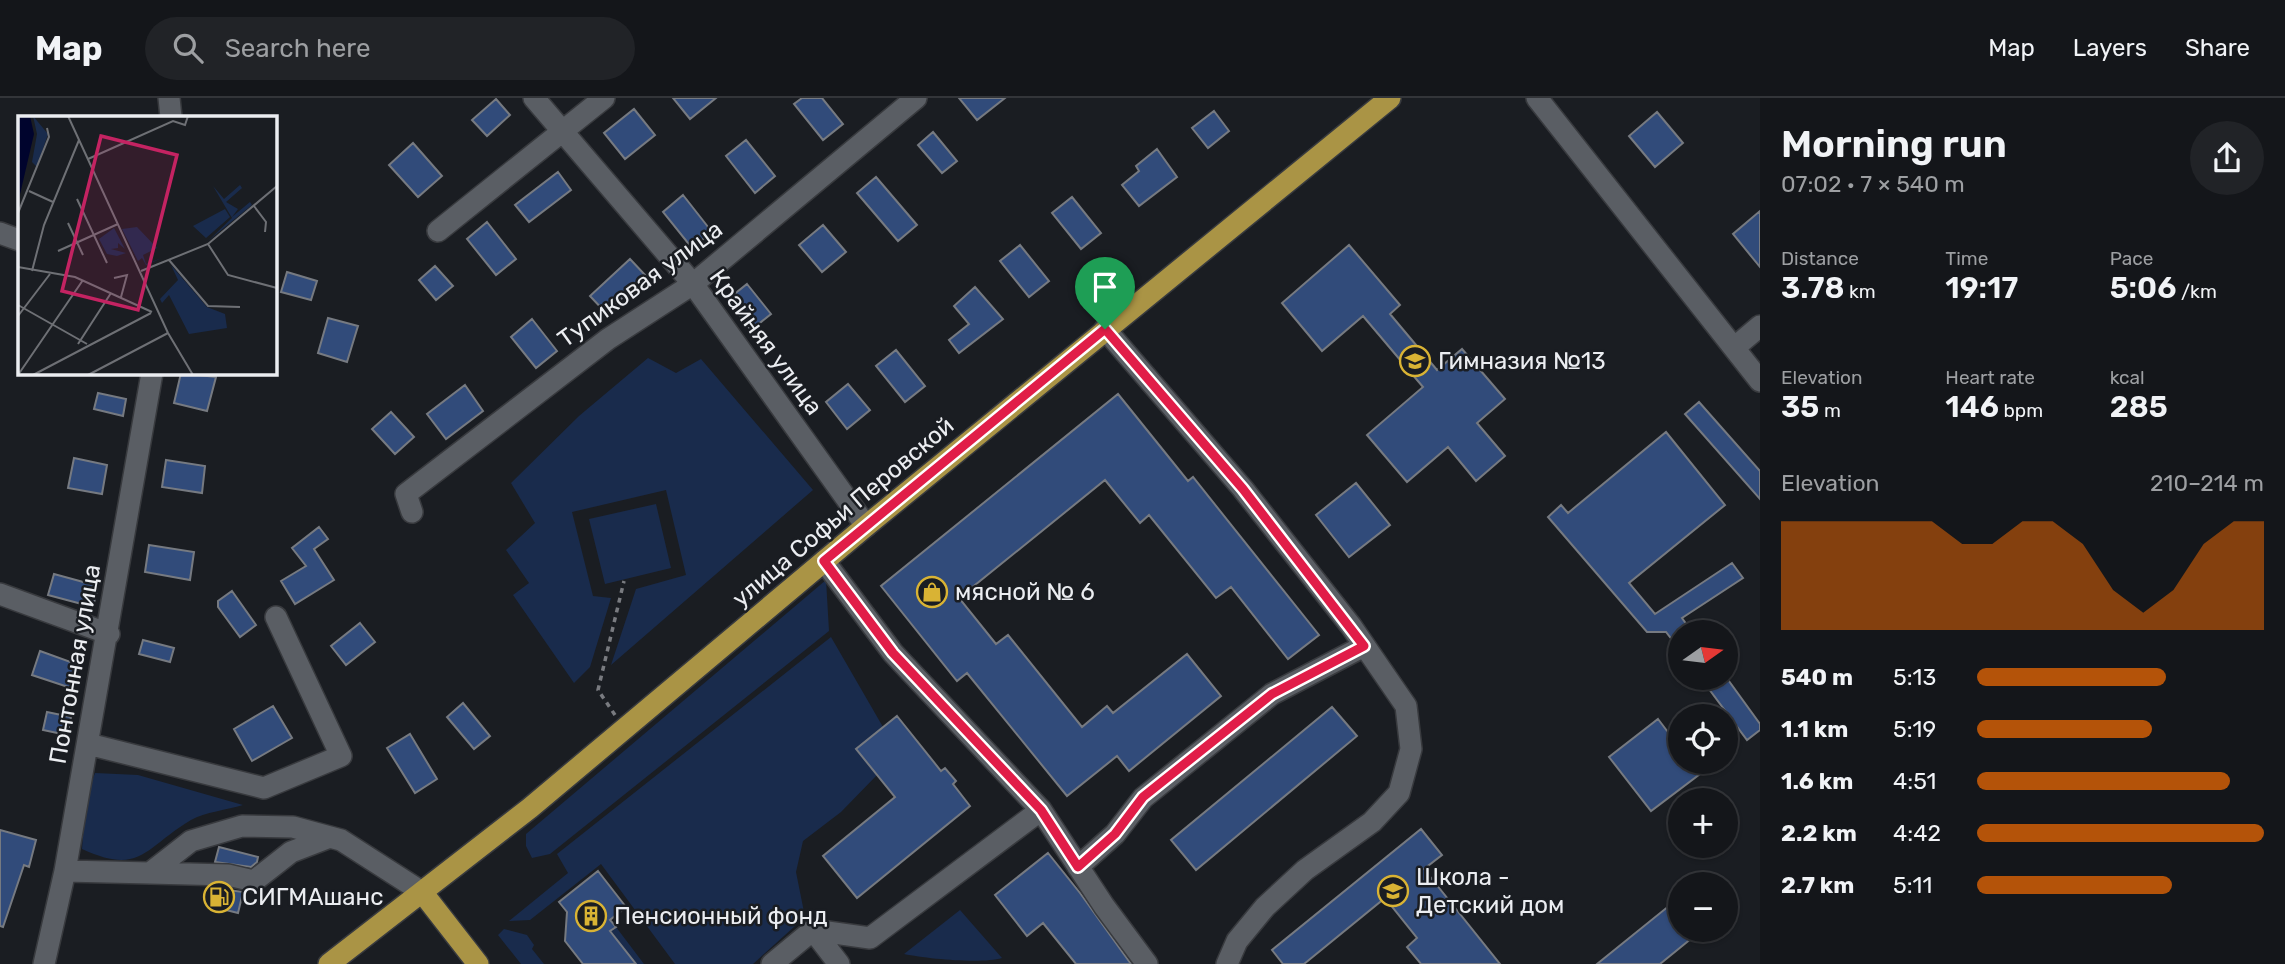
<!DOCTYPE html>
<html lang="en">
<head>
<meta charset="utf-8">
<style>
  :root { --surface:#14161a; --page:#212327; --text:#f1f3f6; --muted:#9d9fa2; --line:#333539; --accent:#b45309 }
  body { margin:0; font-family:Rubik,sans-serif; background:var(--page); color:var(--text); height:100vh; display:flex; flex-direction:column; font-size:26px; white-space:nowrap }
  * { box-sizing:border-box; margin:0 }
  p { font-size:23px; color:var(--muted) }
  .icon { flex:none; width:38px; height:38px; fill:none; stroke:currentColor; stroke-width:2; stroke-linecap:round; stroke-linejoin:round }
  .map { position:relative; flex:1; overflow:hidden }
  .sheet { display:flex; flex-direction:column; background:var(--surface); width:525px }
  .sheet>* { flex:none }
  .needle { width:46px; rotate:76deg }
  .tools { position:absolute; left:1668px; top:522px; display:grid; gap:14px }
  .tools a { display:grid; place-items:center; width:70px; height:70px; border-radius:50%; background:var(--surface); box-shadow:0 2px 5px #0004,0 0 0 2px var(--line); font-size:35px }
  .pin { position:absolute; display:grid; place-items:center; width:60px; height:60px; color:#fff; margin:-72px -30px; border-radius:50% 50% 50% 0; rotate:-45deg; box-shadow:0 0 7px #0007 }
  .pin .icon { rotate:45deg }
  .round { display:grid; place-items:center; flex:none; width:74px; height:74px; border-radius:37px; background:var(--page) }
  .overview { display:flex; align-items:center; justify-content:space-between; height:119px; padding:0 21px }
  h1 { font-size:38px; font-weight:600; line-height:52px }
  .figures { display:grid; grid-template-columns:repeat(3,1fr); gap:10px; height:119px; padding:7px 21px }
  .figures div { display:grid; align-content:center }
  .figures b { font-size:30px; font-weight:600 }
  .figures small { font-size:19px; font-weight:400 }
  .figures p { font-size:19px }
  .chart { height:196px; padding:14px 21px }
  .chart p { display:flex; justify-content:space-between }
  .chart svg { width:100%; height:126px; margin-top:7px; fill:var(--accent); opacity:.7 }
  ul { padding:0 21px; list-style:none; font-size:23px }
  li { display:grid; grid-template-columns:112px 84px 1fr; align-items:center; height:52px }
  li i { height:18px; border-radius:9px; background:var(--accent) }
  header { display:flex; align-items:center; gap:42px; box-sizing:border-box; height:98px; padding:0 35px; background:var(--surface); border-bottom:2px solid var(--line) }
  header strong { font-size:33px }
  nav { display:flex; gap:38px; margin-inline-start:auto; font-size:24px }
  .search { width:490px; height:63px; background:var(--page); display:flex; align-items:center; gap:18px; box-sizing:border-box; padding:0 24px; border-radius:38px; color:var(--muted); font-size:26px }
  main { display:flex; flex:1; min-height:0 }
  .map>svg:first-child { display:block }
  .green { fill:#192b4c }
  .building { fill:#314b7a; stroke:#767a81; stroke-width:2 }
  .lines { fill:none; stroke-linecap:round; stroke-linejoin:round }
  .minor-casing { stroke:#383a3e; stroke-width:24 }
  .major-casing { stroke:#383a3e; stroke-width:24 }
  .path { stroke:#797b80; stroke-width:3.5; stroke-dasharray:5 5; stroke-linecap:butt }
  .minor { stroke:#5a5e64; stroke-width:21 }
  .major { stroke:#aa9445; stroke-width:21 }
  .route-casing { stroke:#fff; stroke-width:14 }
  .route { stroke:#e11d48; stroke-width:9 }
  .labels { text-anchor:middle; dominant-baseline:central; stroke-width:5; stroke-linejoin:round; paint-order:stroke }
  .street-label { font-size:24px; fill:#ebedf1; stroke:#1a1d22 }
  .poi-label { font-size:24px; fill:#ebedf1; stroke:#1a1d22; text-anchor:start }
  .inset-road { fill:none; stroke:#6e7075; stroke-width:2 }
  .view { fill:#c42362; fill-opacity:0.15; stroke:#c42362; stroke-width:3.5 }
  .inset-edge { fill:none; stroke:#ebedf1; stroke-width:3.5 }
</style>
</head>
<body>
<header>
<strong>Map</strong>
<div class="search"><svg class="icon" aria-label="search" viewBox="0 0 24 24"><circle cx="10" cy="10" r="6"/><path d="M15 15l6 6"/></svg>Search here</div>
<nav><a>Map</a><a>Layers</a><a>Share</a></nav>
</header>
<main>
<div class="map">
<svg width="1760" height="866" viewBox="0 0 1760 866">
  <rect width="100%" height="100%" fill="#1a1d22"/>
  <!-- green -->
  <path class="green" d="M 648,260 L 676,275 L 701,261 L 813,392 L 611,567 L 636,491 L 686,477 L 666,392 L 572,414 L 593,498 L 611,500 L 590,569 L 574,585 L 513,497 L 529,485 L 506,452 L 535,425 L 511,385 L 579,318 Z
    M 656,406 L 671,470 L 605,486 L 589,421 Z
    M 826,482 L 829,533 L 550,756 L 532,760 L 526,748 L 526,736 Z
    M 831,539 L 883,629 L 856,651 L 877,677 L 841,714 L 803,743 L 796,774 L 805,819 L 753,866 L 675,866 L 601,766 L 530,822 L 509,823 L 568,775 L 557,756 Z
    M 95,675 L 138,677 L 243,707 C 227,712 205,714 191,722 C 144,750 141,778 82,751 L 86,700 Z
    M 960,812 L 1002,860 C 982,866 928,861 904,856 Z
    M 616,829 L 644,866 L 636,866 L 610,833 Z
    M 504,831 L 527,837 L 534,847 L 532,851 L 544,866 L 521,866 L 498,837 Z"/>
  <!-- building -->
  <path class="building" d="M 673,0 L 716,0 L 690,21 Z
    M 802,0 L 822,0 L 843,26 L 823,42 L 794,6 Z
    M 959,0 L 1005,0 L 977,22 Z
    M 496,1 L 510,17 L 487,38 L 472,22 Z
    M 634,11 L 655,37 L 625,61 L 604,35 Z
    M 1214,13 L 1229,33 L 1208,50 L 1192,30 Z
    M 1657,14 L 1683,45 L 1655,69 L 1629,38 Z
    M 933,34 L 957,63 L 942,75 L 918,47 Z
    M 746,42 L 775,78 L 755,95 L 726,58 Z
    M 413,45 L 442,78 L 418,99 L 389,67 Z
    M 1157,51 L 1177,79 L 1139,108 L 1122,87 L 1139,73 L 1136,68 Z
    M 558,74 L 571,92 L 529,124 L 515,107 Z
    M 876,79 L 917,127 L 898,143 L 857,95 Z
    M 683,97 L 712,134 L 692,150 L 663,114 Z
    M 1072,99 L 1101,135 L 1081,151 L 1052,115 Z
    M 1760,113 L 1760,169 L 1733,136 Z
    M 487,124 L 516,161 L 496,177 L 467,141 Z
    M 823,127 L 846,154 L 822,174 L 799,147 Z
    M 1020,147 L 1049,183 L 1029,199 L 1000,163 Z
    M 1349,147 L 1400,207 L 1390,216 L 1437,272 L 1462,251 L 1505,301 L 1477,325 L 1505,358 L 1476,383 L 1448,349 L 1407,384 L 1367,337 L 1423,289 L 1363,218 L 1322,253 L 1282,205 Z
    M 630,161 L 646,178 L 606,215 L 590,198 Z
    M 435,168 L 453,188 L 436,202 L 419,182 Z
    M 287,174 L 317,183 L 311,202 L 281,194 Z
    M 747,186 L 771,216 L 751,232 L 727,202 Z
    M 975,189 L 1003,221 L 959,255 L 949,242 L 969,226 L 954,208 Z
    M 328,220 L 358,228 L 347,264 L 318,255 Z
    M 532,221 L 557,253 L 536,270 L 511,239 Z
    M 896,252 L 925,288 L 905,304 L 876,268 Z
    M 181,275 L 216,279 L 207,313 L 174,305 Z
    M 848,286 L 870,312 L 847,331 L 826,304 Z
    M 465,287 L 483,313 L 446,341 L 427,316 Z
    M 98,295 L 126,301 L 123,318 L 94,311 Z
    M 1118,296 L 1188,383 L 1193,379 L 1319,537 L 1288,561 L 1231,489 L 1216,500 L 1149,417 L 1140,425 L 1105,382 L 959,500 L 996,546 L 1008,537 L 1082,629 L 1107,608 L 1113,615 L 1187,556 L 1221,598 L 1129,673 L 1117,658 L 1067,698 L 967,575 L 957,583 L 881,488 Z
    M 1699,304 L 1760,373 L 1760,401 L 1685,316 Z
    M 391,314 L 414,339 L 395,356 L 372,331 Z
    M 1666,334 L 1725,407 L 1629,485 L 1655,516 L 1732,465 L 1743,480 L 1682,520 L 1692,534 L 1680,534 L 1680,552 L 1666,534 L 1647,534 L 1548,419 L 1561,407 L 1568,415 Z
    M 74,360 L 107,367 L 102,396 L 68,390 Z
    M 166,362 L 205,368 L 202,395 L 162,389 Z
    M 1356,385 L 1390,427 L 1349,459 L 1316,417 Z
    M 319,429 L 328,441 L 314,451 L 334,482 L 295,506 L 281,483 L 306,468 L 292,450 Z
    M 149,447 L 194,454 L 190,482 L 145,474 Z
    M 54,476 L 98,488 L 93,509 L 48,497 Z
    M 232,493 L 256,527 L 240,539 L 218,509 L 218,503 Z
    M 360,525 L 375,544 L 346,567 L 331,548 Z
    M 143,542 L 174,550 L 170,564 L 139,556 Z
    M 40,553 L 79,567 L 71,590 L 32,577 Z
    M 1700,579 L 1726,579 L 1760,626 L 1760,632 L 1747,642 Z
    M 463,605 L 490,638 L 474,651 L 447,619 Z
    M 273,608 L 292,640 L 252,663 L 234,631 Z
    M 1332,609 L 1357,638 L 1196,772 L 1171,742 Z
    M 47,614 L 71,619 L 67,637 L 43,632 Z
    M 897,618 L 941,673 L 945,670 L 956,683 L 953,686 L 970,708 L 857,800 L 823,758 L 895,699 L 856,651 Z
    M 1658,621 L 1680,650 L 1680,663 L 1690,663 L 1700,676 L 1651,713 L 1609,659 Z
    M 410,636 L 437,681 L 415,695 L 387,650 Z
    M 1421,731 L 1442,757 L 1424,771 L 1500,866 L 1421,866 L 1407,849 L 1417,840 L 1385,800 L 1304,866 L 1283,866 L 1272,852 Z
    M 0,732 L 36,742 L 29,769 L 24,767 L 3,829 L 0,828 Z
    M 219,749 L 258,759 L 257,764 L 251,769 L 215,764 Z
    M 1048,755 L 1080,795 L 1131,866 L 1076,866 L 1043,825 L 1027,838 L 995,797 Z
    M 598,773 L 626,809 L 610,822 L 616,829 L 610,833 L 636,866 L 583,866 L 565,843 L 567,814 L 559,804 Z
    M 214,790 L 243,794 L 238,815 L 210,808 Z
    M 1680,799 L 1680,831 L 1703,831 L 1660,866 L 1597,866 Z"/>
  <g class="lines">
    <!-- minor casing -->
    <g class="minor-casing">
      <path id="minor" d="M 169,0 L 171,19
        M 534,0 L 693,186 L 866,428
        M 1537,0 L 1760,283
        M 438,133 L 604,0
        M 0,135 L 19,142
        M 1105,231 L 1243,391 L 1351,528 L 1406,608 L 1411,651 L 1399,695 L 1372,724 L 1305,772 L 1265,809 L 1237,843 L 1227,866
        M 1734,250 L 1760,228
        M 412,414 L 406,396 L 608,241 L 693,186 L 916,0
        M 824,463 L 893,555 L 1041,712 L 1104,808 L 1147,866
        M 0,496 L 109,536
        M 88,646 L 264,690 L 341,658 L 276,519
        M 1078,769 L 1115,736 L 1143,700 L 1272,596 L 1364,548
        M 65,773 L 150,775 L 191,743 L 242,728 L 293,729 L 341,742 L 422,794
        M 150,775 L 228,777 L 254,783 L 291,754 L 330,739
        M 813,832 L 839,866
        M 44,866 L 65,773 L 152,275
        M 772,866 L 813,832 L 870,840 L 1041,712"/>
    </g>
    <!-- major casing -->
    <g class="major-casing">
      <path id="major" d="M 422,794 L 478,866
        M 329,866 L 530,710 L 866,428 L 1390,0"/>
    </g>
    <!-- path -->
    <path class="path" d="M 615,617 L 598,592 L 624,483"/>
    <!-- minor -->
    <use href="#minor" class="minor"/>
    <!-- major -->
    <use href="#major" class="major"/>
  </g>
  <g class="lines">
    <!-- route casing -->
    <g class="route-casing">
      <path id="route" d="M 1105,231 L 1243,391 L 1364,548 L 1272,596 L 1143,699 L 1115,736 L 1078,769 L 1041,712 L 893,555 L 824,463 Z"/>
    </g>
    <!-- route -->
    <use href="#route" class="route"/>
  </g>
  <!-- icons -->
  <defs>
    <g id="school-ring" transform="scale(1.575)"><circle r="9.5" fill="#1a1d22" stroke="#d9b334" stroke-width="1.5"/><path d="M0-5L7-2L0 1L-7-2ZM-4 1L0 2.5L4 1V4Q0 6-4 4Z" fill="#d9b334"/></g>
    <g id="shop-ring" transform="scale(1.575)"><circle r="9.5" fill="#1a1d22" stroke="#d9b334" stroke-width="1.5"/><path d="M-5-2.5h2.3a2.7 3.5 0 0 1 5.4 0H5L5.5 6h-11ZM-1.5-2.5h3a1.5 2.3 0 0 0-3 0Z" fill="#d9b334"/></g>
    <g id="fuel-ring" transform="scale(1.575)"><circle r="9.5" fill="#1a1d22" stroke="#d9b334" stroke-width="1.5"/><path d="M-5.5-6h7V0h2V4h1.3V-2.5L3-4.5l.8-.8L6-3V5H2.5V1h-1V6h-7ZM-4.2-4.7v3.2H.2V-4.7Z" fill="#d9b334"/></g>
    <g id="building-ring" transform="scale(1.575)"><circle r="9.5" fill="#1a1d22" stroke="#d9b334" stroke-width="1.5"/><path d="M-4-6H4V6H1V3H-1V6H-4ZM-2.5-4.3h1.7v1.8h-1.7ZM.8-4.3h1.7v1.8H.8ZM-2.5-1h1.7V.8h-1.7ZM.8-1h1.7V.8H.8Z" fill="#d9b334"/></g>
  </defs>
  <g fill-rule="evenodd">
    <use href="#school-ring" x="1415" y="263"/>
    <use href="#shop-ring" x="932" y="494"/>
    <use href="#school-ring" x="1393" y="793"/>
    <use href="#fuel-ring" x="219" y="799"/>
    <use href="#building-ring" x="591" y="818"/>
  </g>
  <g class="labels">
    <!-- street labels -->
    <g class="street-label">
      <text transform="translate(640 186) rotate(-36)">Тупиковая улица</text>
      <text transform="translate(766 244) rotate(54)">Крайняя улица</text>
      <text transform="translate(843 414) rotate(-40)">улица Софьи Перовской</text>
      <text transform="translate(75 566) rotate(-80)">Понтонная улица</text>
    </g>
    <!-- poi labels -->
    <g class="poi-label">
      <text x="1438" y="263">Гимназия №13</text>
      <text x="955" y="494">мясной № 6</text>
      <text x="1416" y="779">Школа -<tspan x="1416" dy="28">Детский дом</tspan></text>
      <text x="242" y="799">СИГМАшанс</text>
      <text x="614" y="818">Пенсионный фонд</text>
    </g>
  </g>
  <!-- overview -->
  <g transform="translate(18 18)">
    <rect width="259" height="259" fill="#1a1d22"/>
    <path d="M 15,0 L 30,18 L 19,51 L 14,46 L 19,18 ZM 222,69 L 224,72 L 208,86 L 220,93 L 214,101 L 232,86 L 234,89 L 190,125 L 214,102 L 195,70 L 206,83 ZM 207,93 L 212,101 L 188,122 L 175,110 ZM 119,111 L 139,132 L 125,139 L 128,148 L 144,142 L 128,149 L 124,142 L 120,145 L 104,113 ZM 96,112 L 107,133 L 100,127 L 100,132 L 93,133 L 108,137 L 99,140 L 89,138 L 81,123 ZM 153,149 L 189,191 L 207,198 L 209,212 L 171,218 L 151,179 L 144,187 L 142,183 L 160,164 Z" fill="#192b4c"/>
    <path d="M 0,0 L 12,0 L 16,18 L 0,87 Z" fill="#00042d"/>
    <path class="inset-road" d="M 50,0 L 150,217 L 175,259M 70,43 L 155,5 L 167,9 L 170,0M 11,75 L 35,86M 59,83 L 89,147M 236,90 L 248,106 L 247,116M 0,97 L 31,21 L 29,12M 50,107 L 65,139M 190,128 L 210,159 L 259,172M 40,135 L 100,108M 151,144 L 190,190 L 222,191M 0,151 L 57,161 L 134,196M 14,155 L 26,109 L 61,24M 123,155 L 190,128 L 259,70M 96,162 L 109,159 L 103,181M 0,189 L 69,228M 0,200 L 32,158M 60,228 L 93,177M 0,259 L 65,164M 15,259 L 133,197M 70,259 L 150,217"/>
    <path class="view" d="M 83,20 L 159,39 L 120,194 L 44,175 Z"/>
    <rect width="259" height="259" class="inset-edge"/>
  </g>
</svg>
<div class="tools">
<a><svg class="needle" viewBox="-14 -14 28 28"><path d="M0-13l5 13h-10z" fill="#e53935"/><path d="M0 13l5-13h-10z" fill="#9d9fa2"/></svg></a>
<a><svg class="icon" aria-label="locate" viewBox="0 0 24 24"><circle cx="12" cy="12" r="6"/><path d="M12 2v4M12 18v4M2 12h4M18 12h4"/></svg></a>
<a>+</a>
<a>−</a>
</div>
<div class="pin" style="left:1105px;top:231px;background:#1e9e55"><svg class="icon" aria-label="arrive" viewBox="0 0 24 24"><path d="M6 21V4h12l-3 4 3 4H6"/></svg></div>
</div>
<section class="sheet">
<div class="overview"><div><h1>Morning run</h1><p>07:02 · 7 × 540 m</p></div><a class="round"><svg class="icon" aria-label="share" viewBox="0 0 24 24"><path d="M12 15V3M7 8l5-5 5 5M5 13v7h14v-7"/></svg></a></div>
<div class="figures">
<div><p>Distance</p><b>3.78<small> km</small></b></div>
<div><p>Time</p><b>19:17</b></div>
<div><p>Pace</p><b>5:06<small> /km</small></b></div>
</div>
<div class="figures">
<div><p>Elevation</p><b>35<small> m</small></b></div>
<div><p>Heart rate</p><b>146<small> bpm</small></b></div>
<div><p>kcal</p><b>285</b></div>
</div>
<div class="chart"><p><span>Elevation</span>210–214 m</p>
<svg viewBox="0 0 160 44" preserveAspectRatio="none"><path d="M0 44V6L10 6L20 6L30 6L40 6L50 6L60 14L70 14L80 6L90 6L100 14L110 30L120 38L130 30L140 14L150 6L160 6V44z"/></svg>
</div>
<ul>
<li><b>540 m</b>5:13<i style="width:66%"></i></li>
<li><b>1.1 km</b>5:19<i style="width:61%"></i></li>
<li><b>1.6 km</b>4:51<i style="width:88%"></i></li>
<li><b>2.2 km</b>4:42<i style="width:100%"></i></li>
<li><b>2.7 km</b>5:11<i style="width:68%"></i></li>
</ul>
</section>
</main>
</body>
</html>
